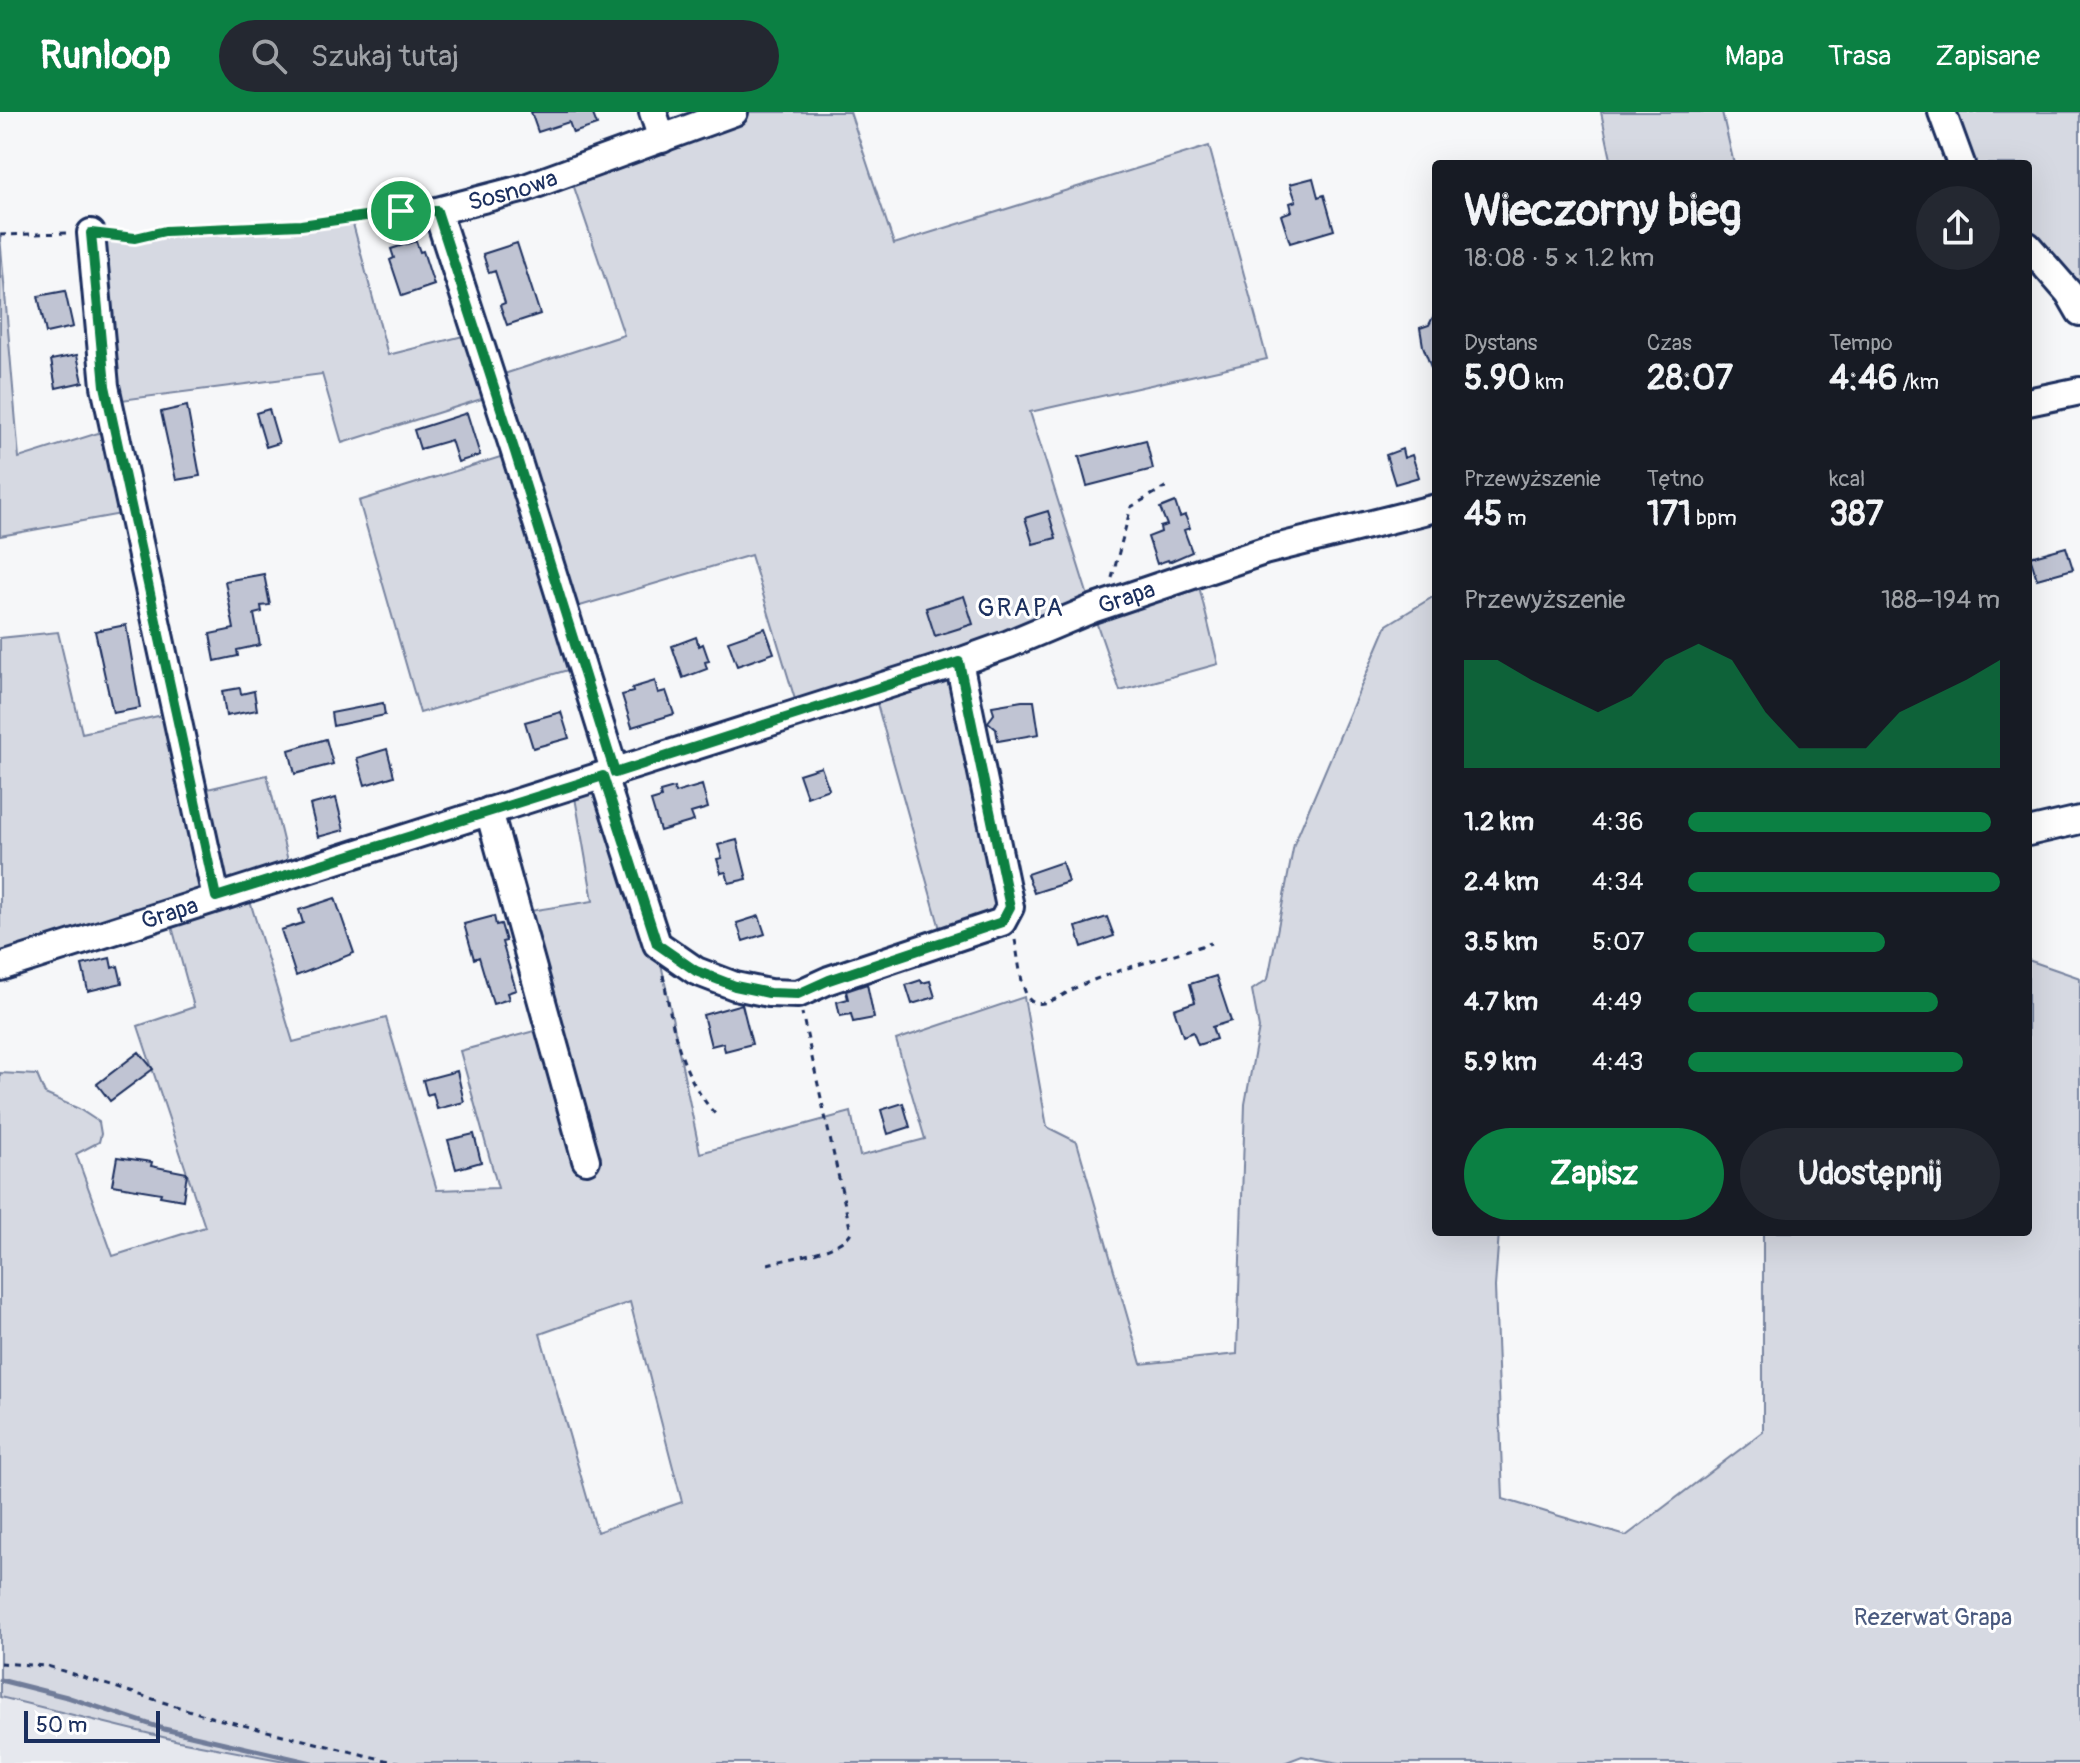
<!DOCTYPE html>
<html lang="pl">
<head>
<meta charset="utf-8">
<style>
  :root { --surface:#171b24; --page:#242831; --text:#f1f3f6; --muted:#9ea1a6; --accent:#0b8043 }
  body { margin:0; font-family:Pangolin,sans-serif; background:var(--page); color:var(--text); height:100vh; display:flex; flex-direction:column; font-size:30px; white-space:nowrap }
  * { box-sizing:border-box; margin:0 }
  p { font-size:26px; color:var(--muted) }
  .icon { flex:none; width:44px; height:44px; fill:none; stroke:currentColor; stroke-width:2; stroke-linecap:round; stroke-linejoin:round }
  .map { position:relative; flex:1; overflow:hidden }
  .details { position:absolute; left:1432px; top:48px; width:600px; height:1076px; display:flex; flex-direction:column; background:var(--surface); border-radius:8px; box-shadow:0 8px 32px #0002 }
  .details>* { flex:none }
  .scale { position:absolute; left:24px; bottom:20px; width:136px; box-sizing:border-box; padding-left:8px; border:4px solid #1b2f5e; border-top:0; font-size:22px; line-height:28px; white-space:nowrap; color:#1b2f5e; -webkit-text-stroke:6px #fff; paint-order:stroke }
  .pin { position:absolute; display:grid; place-items:center; width:68px; height:68px; color:#fff; margin:-34px; border:4px solid #fff; border-radius:50%; box-shadow:0 2px 8px #0007 }
  .round { display:grid; place-items:center; flex:none; width:84px; height:84px; border-radius:42px; background:var(--page) }
  .summary { display:flex; align-items:center; justify-content:space-between; height:136px; padding:0 32px }
  h1 { font-size:44px; font-weight:700; line-height:60px }
  .figures { display:grid; grid-template-columns:repeat(3,1fr); gap:12px; height:136px; padding:8px 32px }
  .figures div { display:grid; align-content:center }
  .figures b { font-size:34px; font-weight:700 }
  .figures small { font-size:22px; font-weight:400 }
  .figures p { font-size:22px }
  .chart { height:224px; padding:16px 32px }
  .chart p { display:flex; justify-content:space-between }
  .chart svg { width:100%; height:144px; margin-top:8px; fill:var(--accent); opacity:.7 }
  .primary-button { display:flex; gap:16px; margin-top:auto; padding:16px 32px }
  .primary-button a { flex:1; height:92px; border-radius:48px; background:var(--accent); color:#fff; font-size:32px; font-weight:700; line-height:92px; text-align:center }
  .primary-button a+a { background:var(--page); color:var(--text) }
  ul { padding:0 32px; list-style:none; font-size:26px }
  li { display:grid; grid-template-columns:128px 96px 1fr; align-items:center; height:60px }
  li i { height:20px; border-radius:10px; background:var(--accent) }
  header { display:flex; align-items:center; gap:48px; box-sizing:border-box; height:112px; padding:0 40px; background:var(--accent); color:#fff }
  header strong { font-size:38px }
  nav { display:flex; gap:44px; margin-inline-start:auto; font-size:28px }
  .search { width:560px; height:72px; background:var(--page); display:flex; align-items:center; gap:20px; box-sizing:border-box; padding:0 28px; border-radius:44px; color:var(--muted); font-size:30px }
  .map>svg:first-child { display:block }
  .built { fill:#e6e8ee }
  .green { fill:#d6d9e2; stroke:#7884a0; stroke-width:2; fill-rule:evenodd }
  .lines { fill:none; stroke-linecap:round; stroke-linejoin:round }
  .stream { stroke:#707c99; stroke-width:5 }
  .building { fill:#c0c4d3; stroke:#1b2f5e; stroke-width:2 }
  .minor-casing { stroke:#1b2f5e; stroke-width:32 }
  .path { stroke:#1b2f5e; stroke-width:3; stroke-dasharray:6 6; stroke-linecap:butt }
  .minor { stroke:#fff; stroke-width:26 }
  .route-casing { stroke:#fff; stroke-width:16 }
  .route { stroke:#0b8043; stroke-width:10 }
  .labels { text-anchor:middle; dominant-baseline:central; stroke-width:6; stroke-linejoin:round; paint-order:stroke }
  .street-label { font-size:24px; fill:#1b2f5e; stroke:#fff }
  .park-label { font-size:24px; fill:#4a5a7f; stroke:#fff }
  .neighbourhood-label { font-size:26px; letter-spacing:2px; fill:#1b2f5e; stroke:#fff }
</style>
</head>
<body>
<header>
<strong>Runloop</strong>
<div class="search"><svg class="icon" aria-label="search" viewBox="0 0 24 24"><circle cx="10" cy="10" r="6"/><path d="M15 15l6 6"/></svg>Szukaj tutaj</div>
<nav><a>Mapa</a><a>Trasa</a><a>Zapisane</a></nav>
</header>
<div class="map">
<svg width="2080" height="1651" viewBox="0 0 2080 1651">
  <rect width="100%" height="100%" fill="#f6f7f9"/>
  <filter id="ink" filterUnits="userSpaceOnUse"><feTurbulence type="fractalNoise" baseFrequency=".0125" numOctaves="2"/><feDisplacementMap in="SourceGraphic" scale="16" xChannelSelector="R" yChannelSelector="G"/><feConvolveMatrix kernelMatrix="1 2 1 2 8 2 1 2 1" color-interpolation-filters="sRGB"/></filter>
  <g filter="url(#ink)">
    <!-- built -->
    <path class="built" d="M 0,1585 L 179,1629 L 295,1651 L 0,1651 Z"/>
    <!-- green -->
    <path class="green" d="M 741,0 L 850,0 L 894,132 L 1209,34 L 1267,247 L 1030,300 L 1092,497 L 1196,462 L 1218,552 L 1120,579 L 1092,498 L 797,594 L 751,443 L 570,497 L 498,264 L 624,223 L 570,63 Z
      M 1601,0 L 1722,0 L 1734,52 L 1612,52 Z
      M 1951,0 L 2080,0 L 2080,175 L 2028,131 L 2028,52 L 1969,52 Z
      M 352,108 L 388,243 L 471,222 L 491,284 L 342,331 L 322,262 L 114,289 L 93,123 L 135,128 L 167,121 L 302,115 Z
      M 0,124 L 19,346 L 114,316 L 132,400 L 0,424 Z
      M 510,342 L 578,555 L 420,601 L 359,389 Z
      M 1436,483 L 1436,1120 L 1499,1120 L 1495,1175 L 1503,1387 L 1626,1424 L 1763,1320 L 1763,1120 L 2028,1120 L 2028,848 L 2080,866 L 2080,1651 L 1339,1651 L 1302,1644 L 1284,1651 L 295,1651 L 179,1629 L 0,1585 L 0,961 L 37,963 L 45,982 L 79,997 L 99,1010 L 101,1022 L 99,1030 L 76,1042 L 113,1144 L 205,1115 L 138,914 L 194,895 L 171,811 L 249,786 L 293,930 L 386,906 L 437,1078 L 498,1076 L 460,939 L 549,915 L 517,801 L 593,789 L 573,674 L 603,664 L 657,832 L 700,1041 L 851,1000 L 860,1044 L 925,1027 L 896,928 L 1024,885 L 1047,1015 L 1077,1030 L 1141,1252 L 1237,1242 L 1245,992 L 1259,916 L 1252,878 L 1268,867 L 1294,732 L 1387,513 ZM 630,1190 L 682,1390 L 597,1420 L 540,1222 Z
      M 58,520 L 82,621 L 176,600 L 199,679 L 267,663 L 289,753 L 0,842 L 0,526 Z
      M 955,556 L 999,794 L 996,804 L 942,824 L 874,581 Z"/>
    <g class="lines">
      <!-- stream -->
      <path class="stream" d="M 0,1568 L 67,1585 L 164,1617 L 312,1651"/>
    </g>
    <!-- building -->
    <path class="building" d="M 531,0 L 592,0 L 597,13 L 573,21 L 569,10 L 538,20 Z
      M 1313,66 L 1318,85 L 1324,83 L 1334,118 L 1290,131 L 1281,103 L 1292,99 L 1290,91 L 1296,89 L 1290,72 Z
      M 416,129 L 420,140 L 423,139 L 434,173 L 402,184 L 390,148 L 394,146 L 391,137 Z
      M 517,131 L 540,202 L 507,213 L 500,193 L 505,191 L 495,159 L 489,161 L 483,142 Z
      M 65,179 L 73,215 L 46,221 L 38,184 Z
      M 1436,199 L 1436,258 L 1432,258 L 1423,234 L 1420,216 L 1429,213 Z
      M 77,243 L 83,270 L 56,276 L 51,248 Z
      M 187,294 L 200,364 L 176,368 L 161,300 Z
      M 269,297 L 279,331 L 266,335 L 256,301 Z
      M 467,301 L 480,343 L 458,350 L 451,328 L 420,337 L 414,318 Z
      M 1146,328 L 1153,357 L 1087,374 L 1079,345 Z
      M 1402,337 L 1404,346 L 1412,343 L 1419,365 L 1395,372 L 1386,343 Z
      M 1175,390 L 1180,405 L 1185,403 L 1190,416 L 1184,418 L 1192,440 L 1169,450 L 1168,448 L 1157,452 L 1148,425 L 1161,420 L 1160,415 L 1167,413 L 1160,396 Z
      M 1048,399 L 1056,426 L 1033,432 L 1025,406 Z
      M 2066,435 L 2073,457 L 2037,467 L 2030,445 Z
      M 264,462 L 270,493 L 261,494 L 262,500 L 254,502 L 260,533 L 237,538 L 238,544 L 215,549 L 210,522 L 234,517 L 225,469 Z
      M 964,484 L 973,512 L 935,524 L 926,496 Z
      M 126,513 L 140,596 L 113,601 L 95,519 Z
      M 765,516 L 774,541 L 737,554 L 728,529 Z
      M 696,525 L 699,534 L 703,532 L 709,549 L 705,550 L 707,557 L 683,566 L 672,534 Z
      M 655,569 L 658,581 L 666,579 L 674,602 L 632,615 L 622,583 L 633,580 L 632,576 Z
      M 240,576 L 241,582 L 254,579 L 257,598 L 226,604 L 222,579 Z
      M 1022,589 L 1034,589 L 1039,622 L 998,629 L 996,617 L 988,610 L 994,602 L 992,594 Z
      M 383,591 L 385,603 L 333,614 L 331,601 Z
      M 561,600 L 569,626 L 533,636 L 525,610 Z
      M 326,627 L 333,652 L 295,662 L 289,638 Z
      M 387,637 L 394,664 L 365,673 L 357,646 Z
      M 821,655 L 829,677 L 807,685 L 799,662 Z
      M 702,673 L 708,696 L 691,701 L 694,709 L 660,719 L 651,689 L 661,686 L 660,680 L 674,676 L 675,681 Z
      M 336,686 L 344,718 L 318,725 L 310,693 Z
      M 737,728 L 747,767 L 729,771 L 726,760 L 721,761 L 717,747 L 722,746 L 718,733 Z
      M 1062,750 L 1068,770 L 1034,781 L 1027,762 Z
      M 335,786 L 354,841 L 296,864 L 281,818 L 303,811 L 299,798 Z
      M 494,804 L 496,813 L 501,812 L 506,829 L 502,830 L 516,878 L 507,881 L 509,887 L 493,892 L 479,845 L 474,847 L 464,812 Z
      M 759,804 L 765,822 L 743,829 L 737,811 Z
      M 1107,805 L 1114,824 L 1082,835 L 1076,815 Z
      M 110,846 L 112,856 L 118,854 L 122,871 L 88,879 L 82,853 Z
      M 1216,864 L 1231,909 L 1212,915 L 1216,927 L 1198,933 L 1193,920 L 1183,924 L 1174,897 L 1195,890 L 1190,872 Z
      M 921,868 L 922,871 L 930,869 L 935,885 L 912,892 L 906,873 Z
      M 867,872 L 874,906 L 853,910 L 851,902 L 840,904 L 837,890 L 848,887 L 846,879 Z
      M 742,892 L 752,932 L 725,939 L 723,931 L 711,934 L 703,903 Z
      M 139,940 L 153,957 L 110,989 L 97,972 Z
      M 457,959 L 464,990 L 437,997 L 433,981 L 427,983 L 423,968 Z
      M 903,991 L 910,1015 L 888,1022 L 881,998 Z
      M 474,1022 L 481,1050 L 456,1057 L 448,1028 Z
      M 117,1045 L 152,1050 L 151,1054 L 187,1061 L 183,1088 L 160,1084 L 161,1081 L 112,1073 Z"/>
    <g class="lines">
      <!-- minor casing -->
      <g class="minor-casing">
        <g id="minor">
          <path d="M 653,0 L 662,27"/>
          <path d="M 1942,0 L 1961,52"/>
          <path d="M 91,121 L 105,274 L 216,785"/>
          <path d="M 2028,134 L 2069,181 L 2080,200"/>
          <path d="M 2028,290 L 2080,279"/>
          <path id="s1" d="M 615,661 L 515,340 L 437,99 L 525,76 L 734,0"/>
          <path d="M 603,664 L 657,832 L 696,859 L 735,874 L 769,881 L 798,882 L 829,868 L 1002,810 L 1010,795 L 959,550"/>
          <path d="M 489,699 L 586,1048"/>
          <path d="M 2028,720 L 2080,708"/>
          <path id="s2" d="M 0,855 L 959,550 L 1009,532 L 1092,497 L 1264,439 L 1436,396"/>
        </g>
      </g>
      <!-- path -->
      <path class="path" d="M 0,123 L 68,121
        M 112,123 L 135,126 L 165,119 L 301,113 L 414,99
        M 1112,466 L 1131,395 L 1167,374
        M 1015,828 C 1018,842 1021,880 1030,888 C 1042,899 1065,881 1075,876 C 1115,857 1168,845 1211,831
        M 663,863 C 673,916 679,961 716,1003
        M 768,1152 C 789,1146 842,1139 851,1120 L 802,901
        M 0,1551 L 47,1554 L 214,1606 L 385,1648 L 404,1651"/>
      <!-- minor -->
      <use href="#minor" class="minor"/>
    </g>
  </g>
  <g class="lines" filter="url(#ink)">
    <!-- route casing -->
    <g class="route-casing">
      <path id="route" d="M 401,99 L 437,99 L 515,340 L 615,661 L 959,550 L 1010,795 L 1002,810 L 829,868 L 798,882 L 769,881 L 735,874 L 696,859 L 657,832 L 603,664 L 216,785 L 105,274 L 91,121 L 135,126 L 165,119 L 301,113 Z"/>
    </g>
    <!-- route -->
    <use href="#route" class="route"/>
  </g>
  <g class="labels">
    <!-- street labels -->
    <g class="street-label">
      <text stroke="none"><textPath href="#s1" startOffset="668">Sosnowa</textPath></text>
      <text stroke="none"><textPath href="#s2" startOffset="1186">Grapa</textPath></text>
      <text stroke="none"><textPath href="#s2" startOffset="178">Grapa</textPath></text>
    </g>
    <!-- park labels -->
    <g class="park-label">
      <text x="1933" y="1505">Rezerwat Grapa</text>
    </g>
    <!-- neighbourhood labels -->
    <g class="neighbourhood-label">
      <text x="1021" y="496">GRAPA</text>
    </g>
  </g>
</svg>
<div class="scale">50 m</div>
<div class="pin" style="left:401px;top:99px;background:#1e9e55"><svg class="icon" aria-label="arrive" viewBox="0 0 24 24"><path d="M6 21V4h12l-3 4 3 4H6"/></svg></div>
<section class="details">
<div class="summary"><div><h1>Wieczorny bieg</h1><p>18:08 · 5 × 1.2 km</p></div><a class="round"><svg class="icon" aria-label="share" viewBox="0 0 24 24"><path d="M12 15V3M7 8l5-5 5 5M5 13v7h14v-7"/></svg></a></div>
<div class="figures">
<div><p>Dystans</p><b>5.90<small> km</small></b></div>
<div><p>Czas</p><b>28:07</b></div>
<div><p>Tempo</p><b>4:46<small> /km</small></b></div>
</div>
<div class="figures">
<div><p>Przewyższenie</p><b>45<small> m</small></b></div>
<div><p>Tętno</p><b>171<small> bpm</small></b></div>
<div><p>kcal</p><b>387</b></div>
</div>
<div class="chart"><p><span>Przewyższenie</span>188–194 m</p>
<svg viewBox="0 0 160 44" preserveAspectRatio="none"><path d="M0 44V11L10 11L20 17L30 22L40 27L50 22L60 11L70 6L80 11L90 27L100 38L110 38L120 38L130 27L140 22L150 17L160 11V44z"/></svg>
</div>
<ul>
<li><b>1.2 km</b>4:36<i style="width:97%"></i></li>
<li><b>2.4 km</b>4:34<i style="width:100%"></i></li>
<li><b>3.5 km</b>5:07<i style="width:63%"></i></li>
<li><b>4.7 km</b>4:49<i style="width:80%"></i></li>
<li><b>5.9 km</b>4:43<i style="width:88%"></i></li>
</ul>
<div class="primary-button"><a>Zapisz</a><a>Udostępnij</a></div>
</section>
</div>
</body>
</html>
